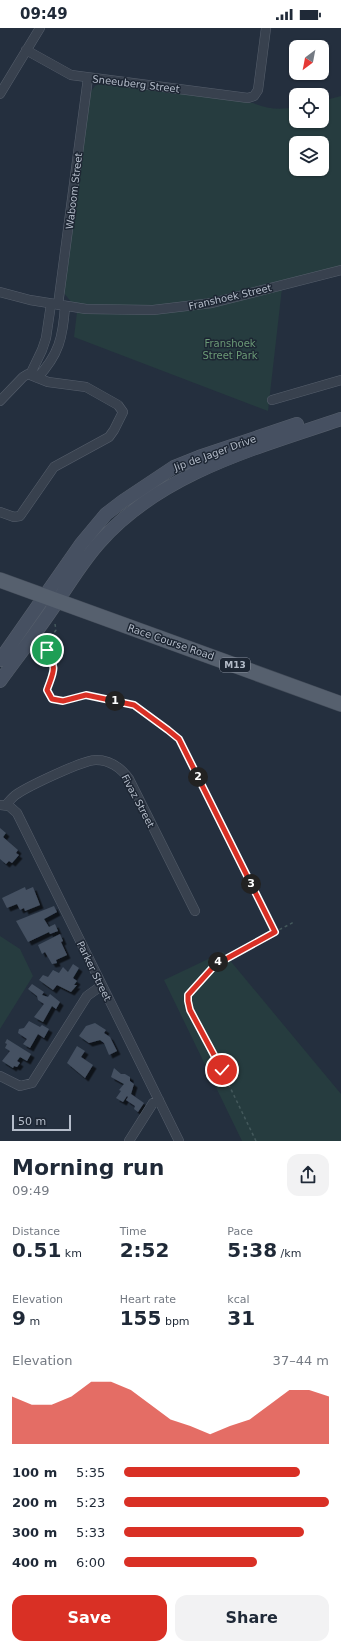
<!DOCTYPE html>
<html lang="en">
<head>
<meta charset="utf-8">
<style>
  :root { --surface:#fff; --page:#f2f2f3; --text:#1f2937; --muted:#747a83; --accent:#d93025 }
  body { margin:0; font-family:"DejaVu Sans",sans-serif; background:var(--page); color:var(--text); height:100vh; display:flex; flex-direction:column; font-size:15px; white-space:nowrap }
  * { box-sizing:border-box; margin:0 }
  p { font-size:13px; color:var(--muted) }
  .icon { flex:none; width:22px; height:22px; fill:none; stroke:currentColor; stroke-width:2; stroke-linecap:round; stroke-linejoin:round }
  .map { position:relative; height:1113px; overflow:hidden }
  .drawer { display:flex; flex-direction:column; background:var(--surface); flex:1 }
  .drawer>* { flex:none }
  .needle { width:26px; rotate:212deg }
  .fabs { position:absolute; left:289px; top:12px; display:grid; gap:8px }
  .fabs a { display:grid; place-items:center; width:40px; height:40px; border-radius:8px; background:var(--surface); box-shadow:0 1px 3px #0004; font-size:20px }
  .scale { position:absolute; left:12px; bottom:10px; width:59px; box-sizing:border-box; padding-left:4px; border:2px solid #b4bcc9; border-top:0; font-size:11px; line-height:14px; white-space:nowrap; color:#b4bcc9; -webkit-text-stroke:3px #1d2633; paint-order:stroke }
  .pin { position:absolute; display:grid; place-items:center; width:34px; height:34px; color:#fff; margin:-17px; border:2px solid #fff; border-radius:50%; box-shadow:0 1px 4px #0007 }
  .km { position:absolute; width:20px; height:20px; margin:-10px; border-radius:50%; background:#222; color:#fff; font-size:11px; line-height:20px; text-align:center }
  .round { display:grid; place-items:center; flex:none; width:42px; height:42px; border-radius:12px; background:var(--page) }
  .summary { display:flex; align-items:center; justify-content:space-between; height:68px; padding:0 12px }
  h1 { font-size:22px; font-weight:800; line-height:30px }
  .figures { display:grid; grid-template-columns:repeat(3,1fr); gap:6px; height:68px; padding:4px 12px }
  .figures div { display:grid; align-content:center }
  .figures b { font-size:20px; font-weight:800 }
  .figures small { font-size:11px; font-weight:400 }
  .figures p { font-size:11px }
  .chart { height:112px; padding:8px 12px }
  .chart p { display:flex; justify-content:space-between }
  .chart svg { width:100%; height:72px; margin-top:4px; fill:var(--accent); opacity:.7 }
  .cta { display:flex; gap:8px; margin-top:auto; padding:8px 12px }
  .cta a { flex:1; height:46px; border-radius:12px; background:var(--accent); color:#fff; font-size:16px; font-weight:800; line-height:46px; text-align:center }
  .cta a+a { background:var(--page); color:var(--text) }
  ul { padding:0 12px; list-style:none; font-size:13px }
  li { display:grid; grid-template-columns:64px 48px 1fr; align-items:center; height:30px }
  li i { height:10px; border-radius:5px; background:var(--accent) }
  .status { display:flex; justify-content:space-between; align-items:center; height:28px; padding:0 20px; background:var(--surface); direction:ltr }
  .status svg { height:11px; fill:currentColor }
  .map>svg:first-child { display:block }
  .green { fill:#263c3f; fill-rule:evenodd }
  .building { fill:#455162; filter:url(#shadow) }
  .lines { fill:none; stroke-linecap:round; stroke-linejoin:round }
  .minor-casing { stroke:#565f6c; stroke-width:10 }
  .secondary-casing { stroke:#565f6c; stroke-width:14 }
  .primary-casing { stroke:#414a57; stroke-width:16 }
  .path { stroke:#44595c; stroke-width:1.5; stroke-dasharray:3 3; stroke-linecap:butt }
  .minor { stroke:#38414e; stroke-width:9 }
  .secondary { stroke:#465061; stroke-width:13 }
  .primary { stroke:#56606e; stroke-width:15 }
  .route-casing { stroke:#fff; stroke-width:8 }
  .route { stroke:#d93025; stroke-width:5 }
  .labels { text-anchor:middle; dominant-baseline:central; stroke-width:3; stroke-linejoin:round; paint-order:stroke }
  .shield { fill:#1d2633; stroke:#878f9c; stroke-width:1 }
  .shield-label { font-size:9px; font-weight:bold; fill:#b4bcc9 }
  .street-label { font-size:10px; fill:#b4bcc9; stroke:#1d2633 }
  .park-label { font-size:10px; fill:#6b9a76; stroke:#1d2633 }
</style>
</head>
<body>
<div class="status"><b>09:49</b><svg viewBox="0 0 49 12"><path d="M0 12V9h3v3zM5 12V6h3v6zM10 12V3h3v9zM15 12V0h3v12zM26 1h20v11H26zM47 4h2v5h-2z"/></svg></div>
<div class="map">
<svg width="341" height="1113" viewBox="0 0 341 1113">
  <defs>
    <filter id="shadow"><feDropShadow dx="3.5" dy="3.5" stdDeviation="0" flood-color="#0009"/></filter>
  </defs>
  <rect width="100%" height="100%" fill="#242f3e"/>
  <!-- green -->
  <path class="green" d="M 102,55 L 253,75 C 267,81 281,82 296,79 L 296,93 L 322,93 L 322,73 L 341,68 L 341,238 L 199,273 L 160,278 L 94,277 L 72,275 L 64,265 L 90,65 L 95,58 ZM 296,115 L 322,115 L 322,141 L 296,141 Z
    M 282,260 L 268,383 L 74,309 L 77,284 C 152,291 210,282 282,260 Z
    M 0,908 L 20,921 L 33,948 L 0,1001 Z
    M 223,924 L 341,1066 L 341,1113 L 242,1113 L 164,952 Z"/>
  <!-- building -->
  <path class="building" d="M 0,800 L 6,805 L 3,809 L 18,822 L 16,825 L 19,827 L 12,835 L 9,833 L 6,836 L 0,831 Z
    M 25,859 L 26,862 L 33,859 L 40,877 L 25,883 L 24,880 L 20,882 L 17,876 L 7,880 L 2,870 Z
    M 54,878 L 57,884 L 44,891 L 49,899 L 55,896 L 58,903 L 50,906 L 49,904 L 28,914 L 16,893 Z
    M 60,906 L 63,913 L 61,914 L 67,927 L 56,932 L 57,935 L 52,936 L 45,924 L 42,926 L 38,917 Z
    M 73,936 L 79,940 L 73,950 L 77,953 L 74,957 L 77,957 L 71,964 L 57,957 L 53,962 L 39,952 L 43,947 L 48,949 L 53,942 L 59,945 L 63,939 L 68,944 Z
    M 32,956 L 44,964 L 42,967 L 48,969 L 50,966 L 60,974 L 56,981 L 52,978 L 43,994 L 34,989 L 44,976 L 38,972 L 37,968 L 28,961 Z
    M 29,993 L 40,999 L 42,997 L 49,1001 L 44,1010 L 38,1006 L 30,1020 L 23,1016 L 27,1011 L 18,1005 L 19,1001 L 24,1000 Z
    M 95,995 L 106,1002 L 104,1005 L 110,1009 L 117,1023 L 109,1027 L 104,1015 L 100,1012 L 89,1015 L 79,1008 L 86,998 Z
    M 7,1011 L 31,1026 L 27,1033 L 20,1029 L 17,1033 L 20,1035 L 17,1039 L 14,1038 L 13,1040 L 2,1033 L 10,1023 L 5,1020 L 7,1016 L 5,1015 Z
    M 77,1018 L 85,1023 L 81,1029 L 93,1037 L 85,1050 L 67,1035 Z
    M 114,1040 L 121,1046 L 125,1046 L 130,1049 L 130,1053 L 134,1056 L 131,1066 L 144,1075 L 138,1084 L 134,1081 L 135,1078 L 126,1072 L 128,1069 L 127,1068 L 123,1074 L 116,1070 L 121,1063 L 119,1062 L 124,1056 L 111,1049 Z"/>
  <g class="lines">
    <!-- minor casing -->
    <g class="minor-casing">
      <path id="minor" d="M 26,22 L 71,47 L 248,70 L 254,68 L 258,62 L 266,0
        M 0,66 L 40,0
        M 0,264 L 30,272 L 86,281 L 153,282 L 212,275 L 341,242
        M 58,277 L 88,50
        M 30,347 L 42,322 L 46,310 L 51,276
        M 37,350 C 59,327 63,309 65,278
        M 272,372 L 341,352
        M 0,373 L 23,349 L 28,346 L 48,354 L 86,359 L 118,377 L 123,384 L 114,402 L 109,409 L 54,439 L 20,488 L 14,489 L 0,484
        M 0,777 L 9,778 L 17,785 L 179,1113
        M 6,777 C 9,774 12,769 17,766 C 29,758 83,732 96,732 C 110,732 121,740 129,751 L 195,883
        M 0,1048 L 20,1058 L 32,1055 L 87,968 L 101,958
        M 129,1113 L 153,1075 L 159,1072"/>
    </g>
    <!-- secondary casing -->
    <g class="secondary-casing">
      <path id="secondary" d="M 0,632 L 81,516 L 106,486 L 123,473 L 174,439 L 199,429 L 297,396
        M 0,653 C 19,627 39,601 57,574 C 70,554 83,533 99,515 C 160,445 256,420 341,391"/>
    </g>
    <!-- primary casing -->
    <g class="primary-casing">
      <path id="primary" d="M 0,552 L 341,676"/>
    </g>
    <!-- path -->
    <path class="path" d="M 55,596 L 56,602 L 46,617 L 48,624 L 53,633 L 55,642 L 47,662 C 52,684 73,665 86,667 C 124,670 152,684 179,711 L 275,904
      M 256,1113 L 212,1022 L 193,988 L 188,978 L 188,969 L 195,958 L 216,935 L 294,894"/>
    <!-- minor -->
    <use href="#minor" class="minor"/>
    <!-- secondary -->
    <use href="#secondary" class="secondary"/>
    <!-- primary -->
    <use href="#primary" class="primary"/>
  </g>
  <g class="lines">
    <!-- route casing -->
    <g class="route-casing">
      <path id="route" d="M 47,622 C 57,642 54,642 47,662 L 52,671 L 63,673 L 86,667 L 134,677 L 168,702 L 179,711 L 275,904 L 215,937 L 188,967 L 188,973 L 190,982 L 222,1042"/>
    </g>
    <!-- route -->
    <use href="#route" class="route"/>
  </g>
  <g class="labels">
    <!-- shield labels -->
    <rect class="shield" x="220" y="630" width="30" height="14" rx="3"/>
    <g class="shield-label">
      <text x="235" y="637">M13</text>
    </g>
    <!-- street labels -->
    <g class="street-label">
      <text transform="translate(136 56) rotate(7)">Sneeuberg Street</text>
      <text transform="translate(74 163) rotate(-83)">Waboom Street</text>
      <text transform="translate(230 269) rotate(-13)">Franshoek Street</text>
      <text transform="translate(215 425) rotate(-20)">Jip de Jager Drive</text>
      <text transform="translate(171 614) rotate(19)">Race Course Road</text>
      <text transform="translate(138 773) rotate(62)">Fivaz Street</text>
      <text transform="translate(94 943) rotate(64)">Parker Street</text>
    </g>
    <!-- park labels -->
    <g class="park-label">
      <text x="230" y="315">Franshoek<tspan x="230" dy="12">Street Park</tspan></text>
    </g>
  </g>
</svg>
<div class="fabs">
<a><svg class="needle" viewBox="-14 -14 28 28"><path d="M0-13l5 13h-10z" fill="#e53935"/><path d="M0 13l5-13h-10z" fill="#747a83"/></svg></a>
<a><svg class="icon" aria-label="locate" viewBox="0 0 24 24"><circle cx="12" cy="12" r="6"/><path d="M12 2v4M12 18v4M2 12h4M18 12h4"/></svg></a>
<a><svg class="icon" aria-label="layers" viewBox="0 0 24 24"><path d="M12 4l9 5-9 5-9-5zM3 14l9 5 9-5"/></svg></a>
</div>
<div class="scale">50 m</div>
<div class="pin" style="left:47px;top:622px;background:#1e9e55"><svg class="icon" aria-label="arrive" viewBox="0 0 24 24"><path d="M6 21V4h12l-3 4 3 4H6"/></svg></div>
<div class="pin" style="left:222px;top:1042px;background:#d93025"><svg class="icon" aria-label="check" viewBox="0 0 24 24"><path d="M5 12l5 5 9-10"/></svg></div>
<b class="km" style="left:115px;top:673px">1</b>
<b class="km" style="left:198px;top:749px">2</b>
<b class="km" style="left:251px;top:856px">3</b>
<b class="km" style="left:218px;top:934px">4</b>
</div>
<section class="drawer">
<div class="summary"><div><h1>Morning run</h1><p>09:49</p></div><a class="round"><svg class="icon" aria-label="share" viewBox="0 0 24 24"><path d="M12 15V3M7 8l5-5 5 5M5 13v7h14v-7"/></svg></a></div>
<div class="figures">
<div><p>Distance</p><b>0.51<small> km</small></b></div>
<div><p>Time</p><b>2:52</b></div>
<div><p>Pace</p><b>5:38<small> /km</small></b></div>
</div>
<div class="figures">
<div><p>Elevation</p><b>9<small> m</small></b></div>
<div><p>Heart rate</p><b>155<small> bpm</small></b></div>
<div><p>kcal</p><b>31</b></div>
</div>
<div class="chart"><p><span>Elevation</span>37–44 m</p>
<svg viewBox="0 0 160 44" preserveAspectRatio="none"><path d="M0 44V15L10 20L20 20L30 15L40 6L50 6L60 11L70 20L80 29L90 33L100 38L110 33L120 29L130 20L140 11L150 11L160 15V44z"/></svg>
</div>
<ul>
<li><b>100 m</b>5:35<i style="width:86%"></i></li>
<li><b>200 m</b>5:23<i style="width:100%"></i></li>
<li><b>300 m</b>5:33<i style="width:88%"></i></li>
<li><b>400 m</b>6:00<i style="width:65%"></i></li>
</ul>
<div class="cta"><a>Save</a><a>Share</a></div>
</section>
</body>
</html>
